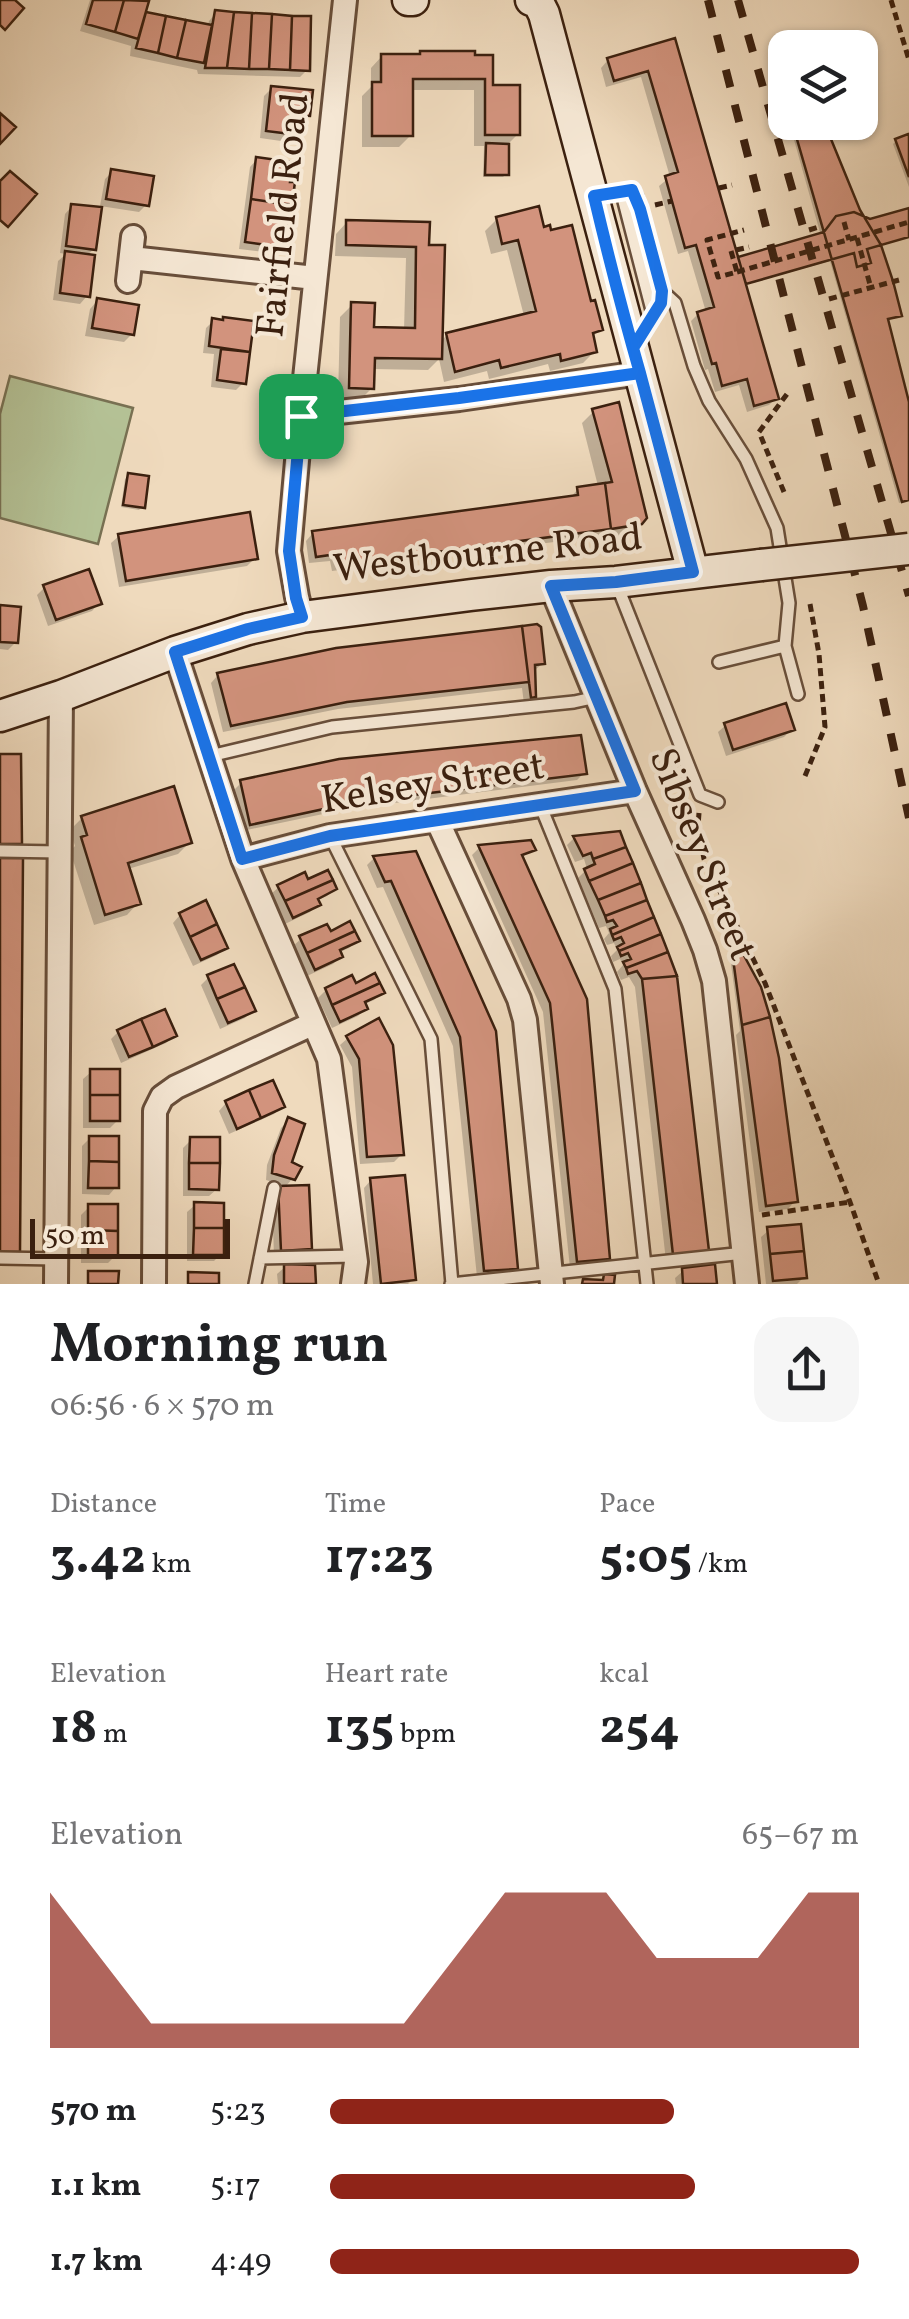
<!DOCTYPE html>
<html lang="en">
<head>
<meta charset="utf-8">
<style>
  :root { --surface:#fff; --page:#f6f6f6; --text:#202124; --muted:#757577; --accent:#8f2418 }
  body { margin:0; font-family:Vollkorn,serif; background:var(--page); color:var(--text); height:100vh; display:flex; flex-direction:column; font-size:38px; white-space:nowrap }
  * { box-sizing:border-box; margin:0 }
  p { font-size:32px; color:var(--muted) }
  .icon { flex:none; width:55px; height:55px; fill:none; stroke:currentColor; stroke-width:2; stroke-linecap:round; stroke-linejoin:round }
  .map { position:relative; height:1284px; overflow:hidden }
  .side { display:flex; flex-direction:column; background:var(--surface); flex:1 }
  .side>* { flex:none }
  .fabs { position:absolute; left:768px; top:30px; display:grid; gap:20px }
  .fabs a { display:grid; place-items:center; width:110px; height:110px; border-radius:20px; background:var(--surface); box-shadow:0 2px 8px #0004; font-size:50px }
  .scale { position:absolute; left:30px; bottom:25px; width:200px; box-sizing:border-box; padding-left:10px; border:5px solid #3b200f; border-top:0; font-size:28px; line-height:35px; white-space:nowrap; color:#3b200f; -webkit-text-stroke:8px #f5e7d4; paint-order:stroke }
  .pin { position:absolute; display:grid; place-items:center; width:85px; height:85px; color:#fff; margin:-42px; border-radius:20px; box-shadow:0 5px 15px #0006 }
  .round { display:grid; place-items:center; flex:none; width:105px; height:105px; border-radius:30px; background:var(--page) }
  .overview { display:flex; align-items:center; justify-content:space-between; height:170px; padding:0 50px }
  h1 { font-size:55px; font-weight:700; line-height:75px }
  .figures { display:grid; grid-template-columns:repeat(3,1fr); gap:15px; height:170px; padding:10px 50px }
  .figures div { display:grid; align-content:center }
  .figures b { font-size:50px; font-weight:700 }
  .figures small { font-size:28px; font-weight:400 }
  .figures p { font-size:28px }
  .chart { height:280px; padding:20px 50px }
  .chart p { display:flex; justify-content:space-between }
  .chart svg { width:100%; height:180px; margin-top:10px; fill:var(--accent); opacity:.7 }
  ul { padding:0 50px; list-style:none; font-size:32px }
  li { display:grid; grid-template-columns:160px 120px 1fr; align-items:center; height:75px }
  li i { height:25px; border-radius:12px; background:var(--accent) }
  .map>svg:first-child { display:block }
  .green { fill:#b4c195; stroke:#787052; stroke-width:2.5 }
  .shadow { fill:#0003 }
  .building { fill:#d2937d; stroke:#3b200f; stroke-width:2.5 }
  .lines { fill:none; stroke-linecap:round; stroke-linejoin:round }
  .lane-casing { stroke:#684e3a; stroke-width:16 }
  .street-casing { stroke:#684e3a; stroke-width:28 }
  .secondary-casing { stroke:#3b200f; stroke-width:35 }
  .path { stroke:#3b200f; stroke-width:5; stroke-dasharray:8 5; stroke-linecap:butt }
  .lane { stroke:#f5e7d4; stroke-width:11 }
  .street { stroke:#f5e7d4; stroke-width:22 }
  .secondary { stroke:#f5e7d4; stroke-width:30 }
  .rail { stroke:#3b200f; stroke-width:8; stroke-dasharray:18 18; stroke-linecap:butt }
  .secondary-bridge-casing { stroke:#3b200f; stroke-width:35; stroke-linecap:butt }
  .path-bridge { stroke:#3b200f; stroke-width:5; stroke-dasharray:8 5; stroke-linecap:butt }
  .secondary-bridge { stroke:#f5e7d4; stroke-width:30 }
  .route-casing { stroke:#fff; stroke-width:20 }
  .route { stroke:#1a73e8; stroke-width:12 }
  .labels { text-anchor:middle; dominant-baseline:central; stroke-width:8; stroke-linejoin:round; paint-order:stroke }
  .street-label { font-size:40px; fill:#3b200f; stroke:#f5e7d4 }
</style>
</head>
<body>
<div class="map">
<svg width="909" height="1284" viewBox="0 0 909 1284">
  <rect width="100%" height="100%" fill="#efdabd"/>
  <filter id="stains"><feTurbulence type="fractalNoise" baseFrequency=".002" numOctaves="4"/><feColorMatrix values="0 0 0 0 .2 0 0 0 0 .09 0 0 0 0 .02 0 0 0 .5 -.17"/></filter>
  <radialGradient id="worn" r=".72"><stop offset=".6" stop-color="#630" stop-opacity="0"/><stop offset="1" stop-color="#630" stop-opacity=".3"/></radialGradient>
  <!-- green -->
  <path class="green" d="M 10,376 L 133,408 L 98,544 L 0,518 L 0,414 Z"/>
  <!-- shadow -->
  <path class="shadow" d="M 90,0 L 137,0 L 146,3 L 143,14 L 207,27 L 209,21 L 216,13 L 307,70 L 300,77 L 198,74 L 197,70 L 130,56 L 131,46 L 80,31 Z
    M 673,41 L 736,260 L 821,236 L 789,122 L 822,122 L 862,218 L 870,222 L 909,211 L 909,237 L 879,246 L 899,315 L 886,321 L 909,412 L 909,500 L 899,503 L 830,261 L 744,285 L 776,398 L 769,405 L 747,412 L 739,385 L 715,392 L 708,369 L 705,370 L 691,321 L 698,314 L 706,312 L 688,251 L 678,254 L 659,186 L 670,177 L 641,77 L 606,87 L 601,68 L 608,60 Z
    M 473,54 L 518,134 L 507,145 L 506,174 L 503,177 L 483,177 L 484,146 L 474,146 L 474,90 L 411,90 L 411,135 L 399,147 L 362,147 L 362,96 L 371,87 L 371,68 L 382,56 Z
    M 785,65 L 785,109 L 774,70 Z
    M 272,88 L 308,115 L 300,123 L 290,122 L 289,133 L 281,141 L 260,138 L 264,96 Z
    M 896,141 L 909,143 L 909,187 L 893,144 Z
    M 257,159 L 282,232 L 280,246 L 272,253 L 239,249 L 250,167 Z
    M 112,172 L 146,205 L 139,212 L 100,206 L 105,179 Z
    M 72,206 L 94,249 L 86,256 L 87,296 L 80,304 L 53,300 L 58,261 L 66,254 L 60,253 L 65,214 Z
    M 497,219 L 542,230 L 589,305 L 600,330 L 591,338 L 595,351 L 583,363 L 550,371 L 548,364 L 489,379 L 487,371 L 444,382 L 439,359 L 428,370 L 372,369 L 372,388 L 360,400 L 338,399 L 340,317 L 352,305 L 372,329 L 404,330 L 406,258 L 335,256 L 336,234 L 347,222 L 427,247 L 440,342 L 447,335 L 524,316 L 507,250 L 491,254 L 485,231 Z
    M 97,301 L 132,334 L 124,342 L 85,336 L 90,309 Z
    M 213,321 L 251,323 L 244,382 L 236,390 L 211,387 L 214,354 L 203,353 L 206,328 Z
    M 593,412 L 645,517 L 628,535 L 600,539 L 600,536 L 332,571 L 330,561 L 309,563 L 306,541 L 313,533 L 571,497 L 578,489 L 598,486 L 582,423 Z
    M 129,476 L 142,507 L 139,510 L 121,507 L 125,479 Z
    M 119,536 L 255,558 L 247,566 L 119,587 L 111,543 Z
    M 44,588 L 99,603 L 92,611 L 48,626 L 37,595 Z
    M 0,608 L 16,642 L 8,650 L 0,649 Z
    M 536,627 L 543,663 L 535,670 L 534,696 L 526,704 L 524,704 L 522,688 L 338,709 L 223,732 L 211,683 L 218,675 L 336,650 Z
    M 726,725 L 792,729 L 784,737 L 726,756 L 718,732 Z
    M 584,773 L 577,780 L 347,809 L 242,831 L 234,790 L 242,782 Z
    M 82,818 L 190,842 L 178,854 L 128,869 L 138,903 L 127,915 L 94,925 L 70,851 L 75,846 L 70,830 Z
    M 619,834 L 707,1250 L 699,1257 L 666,1261 L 635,987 L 629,977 L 621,980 L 617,972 L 623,965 L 620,959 L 613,962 L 611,956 L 617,950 L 614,943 L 607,945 L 604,939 L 609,933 L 606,926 L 599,928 L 578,878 L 587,869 L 584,859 L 575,862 L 567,845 L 574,838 Z
    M 530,842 L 533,849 L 521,858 L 608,1258 L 600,1266 L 570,1268 L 543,1012 L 472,855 L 479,848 Z
    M 415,854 L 493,1031 L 516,1268 L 508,1275 L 477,1277 L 453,1046 L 383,887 L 377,888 L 367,865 L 374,858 Z
    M 307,882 L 334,889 L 327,896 L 316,901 L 318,905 L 310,912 L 285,924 L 271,894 L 279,887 Z
    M 180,915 L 225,948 L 217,955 L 193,966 L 173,923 Z
    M 329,934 L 357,941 L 349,948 L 338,953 L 340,957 L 333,964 L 307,976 L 293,946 L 301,939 Z
    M 733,953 L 795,1201 L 788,1209 L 759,1212 L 736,1035 L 740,1031 L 730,957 Z
    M 208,978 L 253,1010 L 245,1018 L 220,1029 L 201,985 Z
    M 351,979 L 354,986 L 382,993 L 374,1000 L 363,1005 L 365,1009 L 358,1016 L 332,1028 L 318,998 L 326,990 Z
    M 378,1022 L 402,1154 L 394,1162 L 360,1164 L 352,1067 L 340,1045 L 348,1038 Z
    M 118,1032 L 174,1036 L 166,1043 L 121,1063 L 111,1039 Z
    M 91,1072 L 118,1120 L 110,1128 L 83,1128 L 83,1079 Z
    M 226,1103 L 282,1107 L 274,1114 L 229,1134 L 219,1111 Z
    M 289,1120 L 289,1163 L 293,1178 L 286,1186 L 266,1180 L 267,1165 L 281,1128 Z
    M 90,1138 L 116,1187 L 109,1195 L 82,1194 L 82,1146 Z
    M 191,1140 L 217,1189 L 209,1196 L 183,1196 L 183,1148 Z
    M 371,1180 L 413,1279 L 408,1284 L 373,1284 L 364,1188 Z
    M 279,1189 L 310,1248 L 302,1256 L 274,1257 L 272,1196 Z
    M 195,1205 L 221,1254 L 214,1261 L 187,1261 L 187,1212 Z
    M 89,1207 L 115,1256 L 108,1263 L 81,1263 L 81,1215 Z
    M 769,1230 L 804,1277 L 797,1284 L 766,1284 L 761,1237 Z
    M 285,1267 L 314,1284 L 278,1284 L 277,1274 Z
    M 683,1271 L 714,1284 L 676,1284 L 675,1278 Z"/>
  <!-- building -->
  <path class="building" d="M 0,0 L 15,0 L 24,8 L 5,30 L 0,25 Z
    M 93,0 L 124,0 L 115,32 L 86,24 Z
    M 124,0 L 149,1 L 138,39 L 115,32 Z
    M 215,10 L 234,12 L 227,68 L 205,68 Z
    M 146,12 L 166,16 L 158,53 L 136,48 Z
    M 234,12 L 252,13 L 249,69 L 227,68 Z
    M 252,13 L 272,14 L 269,69 L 249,69 Z
    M 272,14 L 292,16 L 290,70 L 269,69 Z
    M 166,16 L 186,20 L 177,58 L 158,53 Z
    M 292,16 L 311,16 L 310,71 L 290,70 Z
    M 186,20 L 212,25 L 204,63 L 177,58 Z
    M 675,38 L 779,399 L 754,406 L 747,379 L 722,386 L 716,363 L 712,364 L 697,312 L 714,307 L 696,245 L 685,248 L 665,176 L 678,172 L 648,71 L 614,81 L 607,58 Z
    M 420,51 L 475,51 L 475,55 L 493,55 L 493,85 L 520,85 L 520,135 L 485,135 L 485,79 L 413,79 L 413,136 L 372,136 L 372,82 L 381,82 L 381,54 L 420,54 Z
    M 785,63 L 785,98 L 776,65 Z
    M 271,86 L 313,90 L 310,116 L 294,115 L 291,134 L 266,131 Z
    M 0,113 L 16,127 L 0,144 Z
    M 792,122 L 824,122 L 860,210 L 881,245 L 893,281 L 902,316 L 888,319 L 909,402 L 909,500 L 902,502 Z
    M 908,134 L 909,136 L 909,177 L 895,139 Z
    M 486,143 L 509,144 L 509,175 L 485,175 Z
    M 256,157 L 292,162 L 290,182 L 295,182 L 292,205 L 251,199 Z
    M 111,169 L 154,176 L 149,206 L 106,199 Z
    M 10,171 L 37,194 L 8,227 L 0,220 L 0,181 Z
    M 251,199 L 292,205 L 288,229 L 285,229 L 282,247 L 245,242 Z
    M 71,204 L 102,207 L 96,250 L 66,246 Z
    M 539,206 L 544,227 L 550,225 L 551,230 L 572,225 L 591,301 L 595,300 L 603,330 L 593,333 L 597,352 L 561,361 L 560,354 L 501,368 L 499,360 L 455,372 L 446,333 L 536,311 L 518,240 L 502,244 L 496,217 Z
    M 909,208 L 909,237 L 867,249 L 871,263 L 857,267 L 854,253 L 746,284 L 738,257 L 824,232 L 836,216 L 854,212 L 870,219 Z
    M 346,220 L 430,222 L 429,245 L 445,245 L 442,359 L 375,358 L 374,389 L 349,388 L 351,302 L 375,303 L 374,327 L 415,328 L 416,247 L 346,245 Z
    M 65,251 L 95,255 L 90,297 L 60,293 Z
    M 97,298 L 139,305 L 134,335 L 92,328 Z
    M 223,317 L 254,321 L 250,352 L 209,346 L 212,318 L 223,320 Z
    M 221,349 L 250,352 L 246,384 L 217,380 Z
    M 619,402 L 647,518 L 642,524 L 611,529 L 605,483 L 612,482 L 592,409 Z
    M 128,473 L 149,476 L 145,508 L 123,505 Z
    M 605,483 L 611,529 L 339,565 L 337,554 L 316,557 L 312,531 L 578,495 L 577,487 Z
    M 250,512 L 258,559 L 126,581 L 118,534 Z
    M 89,569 L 102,604 L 56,620 L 43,585 Z
    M 0,605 L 21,607 L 18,643 L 0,642 Z
    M 537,624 L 541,627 L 545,664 L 535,665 L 536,697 L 531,698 L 522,626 Z
    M 522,626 L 529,682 L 347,702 L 231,726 L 217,673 L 336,648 Z
    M 786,703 L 795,730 L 733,750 L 724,723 Z
    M 581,735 L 587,774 L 356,802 L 250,825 L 240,780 L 339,759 Z
    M 0,754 L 21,754 L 22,844 L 0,844 Z
    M 174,786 L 192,843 L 128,863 L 141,904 L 105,915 L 81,837 L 87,835 L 81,816 Z
    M 620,831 L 626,847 L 593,859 L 591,853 L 583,856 L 573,836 Z
    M 531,840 L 536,850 L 522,855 L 587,999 L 610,1259 L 577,1262 L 550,1003 L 478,845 Z
    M 626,847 L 633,863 L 589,881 L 584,869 L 595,864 L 593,859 Z
    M 416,851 L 496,1031 L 518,1269 L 484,1271 L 460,1037 L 391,881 L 385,882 L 373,856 Z
    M 0,858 L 23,858 L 20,1252 L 0,1252 Z
    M 633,863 L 641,883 L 598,900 L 589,881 Z
    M 328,870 L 333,880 L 285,901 L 277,885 L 305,872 L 308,879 Z
    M 333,880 L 337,889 L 318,899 L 321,905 L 293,918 L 285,901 Z
    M 641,883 L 647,900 L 605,916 L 598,900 Z
    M 206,900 L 217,924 L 190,937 L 179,913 Z
    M 647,900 L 654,917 L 612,935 L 610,929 L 617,926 L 613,920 L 607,922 L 605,916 Z
    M 654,917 L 661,934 L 619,951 L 617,947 L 624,943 L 621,937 L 614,940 L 612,935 Z
    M 350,921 L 355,931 L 307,953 L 299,936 L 327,924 L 331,931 Z
    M 217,924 L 228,948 L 201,960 L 190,937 Z
    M 355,931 L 360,941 L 340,950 L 343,957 L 315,970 L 307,953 Z
    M 661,934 L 668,952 L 626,968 L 623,962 L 631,959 L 628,953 L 621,956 L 619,951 Z
    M 741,950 L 761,987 L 770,1017 L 742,1025 L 732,951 Z
    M 668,952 L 677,976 L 642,979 L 637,971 L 628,974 L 626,968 Z
    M 234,964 L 245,987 L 217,999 L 207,975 Z
    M 375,973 L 380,983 L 332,1005 L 325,988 L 352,975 L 356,983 Z
    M 677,976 L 709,1251 L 673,1255 L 642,979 Z
    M 380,983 L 385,993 L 365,1002 L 368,1009 L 340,1022 L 332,1005 Z
    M 245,987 L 256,1011 L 228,1023 L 217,999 Z
    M 165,1009 L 177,1036 L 153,1047 L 141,1019 Z
    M 770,1017 L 779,1058 L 798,1202 L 766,1206 L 742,1025 Z
    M 379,1018 L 393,1045 L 404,1155 L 367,1157 L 359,1059 L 346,1036 Z
    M 141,1019 L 153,1047 L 129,1057 L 117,1030 Z
    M 90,1069 L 120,1069 L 120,1095 L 90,1095 Z
    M 273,1080 L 285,1107 L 261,1118 L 249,1090 Z
    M 249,1090 L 261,1118 L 237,1129 L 225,1101 Z
    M 90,1095 L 120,1095 L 120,1121 L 90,1121 Z
    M 288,1117 L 305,1124 L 292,1162 L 302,1167 L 295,1180 L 272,1173 L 274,1155 Z
    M 89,1136 L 119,1136 L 119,1162 L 89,1161 Z
    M 190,1137 L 220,1137 L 220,1163 L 189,1163 Z
    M 89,1161 L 119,1162 L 119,1188 L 88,1188 Z
    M 189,1163 L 220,1163 L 219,1190 L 189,1189 Z
    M 405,1175 L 416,1280 L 381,1284 L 370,1178 Z
    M 309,1185 L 312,1249 L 281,1251 L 278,1186 Z
    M 194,1202 L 224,1203 L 224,1228 L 194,1228 Z
    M 88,1204 L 118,1204 L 118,1231 L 88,1230 Z
    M 801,1224 L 804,1251 L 770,1254 L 767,1227 Z
    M 194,1228 L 224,1228 L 224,1255 L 193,1255 Z
    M 88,1230 L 118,1231 L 118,1257 L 88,1256 Z
    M 804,1251 L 807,1278 L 773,1281 L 770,1254 Z
    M 284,1264 L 315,1265 L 316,1284 L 284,1284 Z
    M 715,1264 L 717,1284 L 683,1284 L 682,1268 Z
    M 88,1271 L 119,1271 L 118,1284 L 88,1284 Z
    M 188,1272 L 219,1273 L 219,1284 L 188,1284 Z
    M 604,1274 L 615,1275 L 614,1284 L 582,1284 L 583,1279 L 603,1280 Z"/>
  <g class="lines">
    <!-- lane casing -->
    <g class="lane-casing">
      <path id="lane" d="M 621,190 L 653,314
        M 594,196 L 632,190 L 637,197 L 662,291 L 661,303 L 637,340
        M 662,291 L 675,303 L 694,366 L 709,401 L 746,459 L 777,528 L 789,603 L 785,646 L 798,694
        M 617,585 L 700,795 L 718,802
        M 719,662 L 785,646
        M 210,756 L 332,727 L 574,702 L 597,697
        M 541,807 L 615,989 L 647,1284
        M 330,836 L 431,1039 L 452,1284
        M 0,851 L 59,852
        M 0,1258 L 56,1259
        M 260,1258 L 355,1256
        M 255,1284 L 274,1188
        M 451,1284 L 744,1253"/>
    </g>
    <!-- street casing -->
    <g class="street-casing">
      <path id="street" d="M 131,258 L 315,278
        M 128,281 L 133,237
        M 301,416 L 459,399 L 640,373
        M 551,586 L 635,791 L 693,920 L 705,950 L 714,981 L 747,1284
        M 302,617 L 297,597 L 289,551 L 301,416 L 345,0
        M 175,652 L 243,859 L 329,1059 L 356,1262 L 353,1284
        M 438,822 L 519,999 L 525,1020 L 552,1284
        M 243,859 L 330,836 L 635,791
        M 56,1284 L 61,696
        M 154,1284 L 155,1111 L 162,1097 L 176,1087 L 312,1024"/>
    </g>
    <!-- secondary casing -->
    <g class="secondary-casing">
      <path id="secondary" d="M 408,0 L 413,0
        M 531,0 L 538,2 L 544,14 L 693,572
        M 0,716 L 61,696 L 175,652 L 248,629 L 302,617 L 471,595 L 551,586 L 616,582 L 761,565"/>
    </g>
    <!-- path -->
    <path class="path" d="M 891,0 L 909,60
      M 719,188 L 732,185
      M 655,205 L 672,201
      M 844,222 L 849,240
      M 809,230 L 822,226
      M 857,238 L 871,288
      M 736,250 L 749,247
      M 731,251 L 737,272 L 718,277 L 707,240 L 744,230
      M 829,299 L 899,280
      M 784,492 L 759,432 L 787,394
      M 805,776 L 825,727 L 819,654 L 810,604
      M 699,813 L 698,826 L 704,859 L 765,983 L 850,1202 L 879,1284
      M 762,1215 L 850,1202"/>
    <!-- lane -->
    <use href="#lane" class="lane"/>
    <!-- street -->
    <use href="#street" class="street"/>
    <!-- secondary -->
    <use href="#secondary" class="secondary"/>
    <!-- rail -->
    <path class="rail" d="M 708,0 L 863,606 L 909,818
      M 738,0 L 909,596"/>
    <!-- secondary-bridge casing -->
    <g class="secondary-bridge-casing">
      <path id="secondary-bridge" d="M 761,565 L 909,549"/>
    </g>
    <!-- path-bridge -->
    <path class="path-bridge" d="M 737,272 L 909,222"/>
    <!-- secondary-bridge -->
    <use href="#secondary-bridge" class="secondary-bridge"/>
  </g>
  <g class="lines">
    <!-- route casing -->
    <g class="route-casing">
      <path id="route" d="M 301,416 L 289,551 L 296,598 L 302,617 L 248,629 L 175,652 L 242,859 L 330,836 L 635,791 L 551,586 L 616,582 L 693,572 L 640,373 L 633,348 L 661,303 L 662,291 L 640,209 L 632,190 L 594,196 C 608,255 623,314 640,373 L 459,398 L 301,416"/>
    </g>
    <!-- route -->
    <use href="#route" class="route"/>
  </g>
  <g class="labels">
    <!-- street labels -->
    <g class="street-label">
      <text transform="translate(285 215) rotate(-84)">Fairfield Road</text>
      <text transform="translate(488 555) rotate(-6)">Westbourne Road</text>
      <text transform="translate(433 785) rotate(-9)">Kelsey Street</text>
      <text transform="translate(701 855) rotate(68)">Sibsey Street</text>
    </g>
  </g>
  <rect width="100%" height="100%" filter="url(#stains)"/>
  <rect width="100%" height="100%" fill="url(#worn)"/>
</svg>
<div class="fabs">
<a><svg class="icon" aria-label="layers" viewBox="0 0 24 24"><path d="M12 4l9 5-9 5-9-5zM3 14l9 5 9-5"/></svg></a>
</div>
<div class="scale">50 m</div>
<div class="pin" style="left:301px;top:416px;background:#1e9e55"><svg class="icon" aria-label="arrive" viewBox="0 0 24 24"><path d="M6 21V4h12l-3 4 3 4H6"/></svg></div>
</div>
<section class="side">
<div class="overview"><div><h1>Morning run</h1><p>06:56 · 6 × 570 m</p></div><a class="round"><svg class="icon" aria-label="share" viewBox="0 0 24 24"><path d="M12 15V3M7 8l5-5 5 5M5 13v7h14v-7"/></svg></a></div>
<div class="figures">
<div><p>Distance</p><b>3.42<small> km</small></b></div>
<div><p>Time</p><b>17:23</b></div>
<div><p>Pace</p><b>5:05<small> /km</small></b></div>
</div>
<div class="figures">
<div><p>Elevation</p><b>18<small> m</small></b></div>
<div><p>Heart rate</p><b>135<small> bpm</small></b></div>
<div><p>kcal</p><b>254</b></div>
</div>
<div class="chart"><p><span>Elevation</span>65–67 m</p>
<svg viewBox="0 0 160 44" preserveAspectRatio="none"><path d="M0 44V6L10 22L20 38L30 38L40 38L50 38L60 38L70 38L80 22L90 6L100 6L110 6L120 22L130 22L140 22L150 6L160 6V44z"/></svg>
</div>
<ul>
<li><b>570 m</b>5:23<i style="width:65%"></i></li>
<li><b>1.1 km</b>5:17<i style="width:69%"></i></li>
<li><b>1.7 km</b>4:49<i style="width:100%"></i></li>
</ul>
</section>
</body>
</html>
